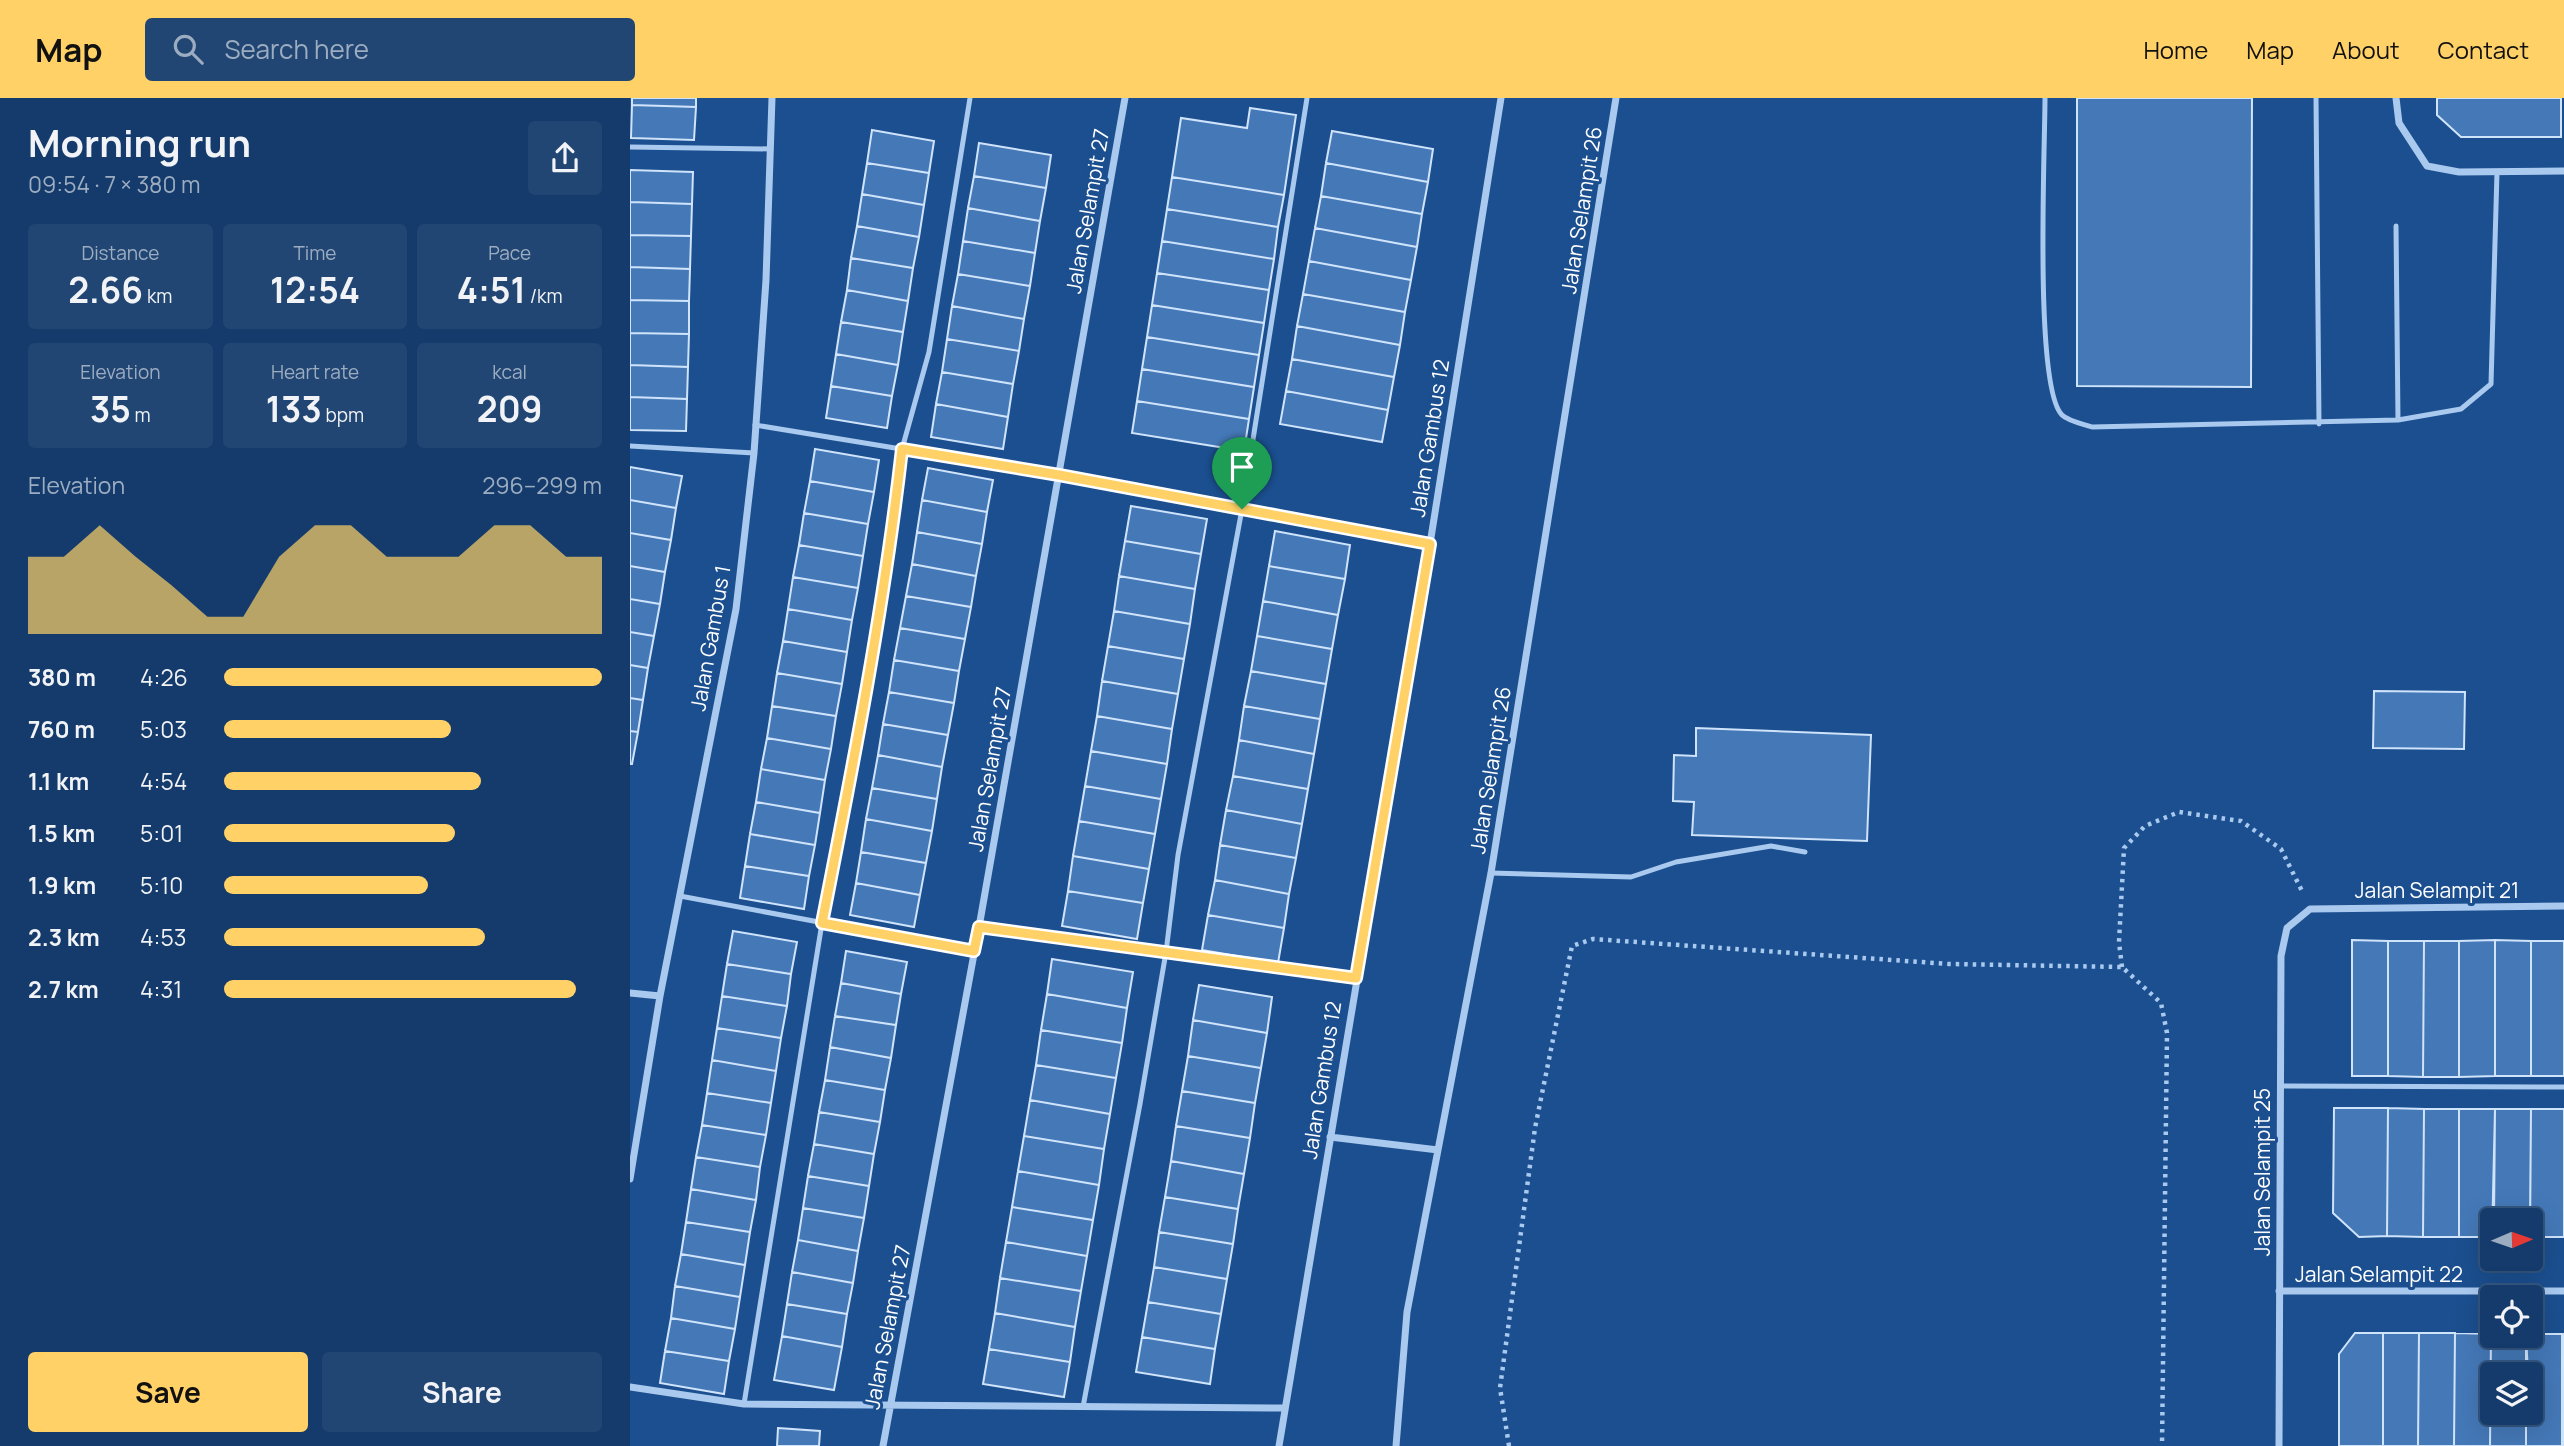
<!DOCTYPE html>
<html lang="en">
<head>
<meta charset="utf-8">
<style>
  :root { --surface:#143b6b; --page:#214673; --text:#f1f3f6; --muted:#9dadc1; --line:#33557e; --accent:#ffd166 }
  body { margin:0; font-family:Manrope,sans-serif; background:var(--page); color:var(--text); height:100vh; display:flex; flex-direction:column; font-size:26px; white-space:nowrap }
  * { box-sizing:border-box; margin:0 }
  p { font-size:23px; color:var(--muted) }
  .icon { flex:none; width:38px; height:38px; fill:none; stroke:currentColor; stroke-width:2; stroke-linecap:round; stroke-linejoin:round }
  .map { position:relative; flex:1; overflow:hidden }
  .sheet { display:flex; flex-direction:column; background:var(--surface); width:630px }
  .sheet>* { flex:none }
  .needle { width:46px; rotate:88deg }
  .tools { position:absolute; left:1850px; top:1110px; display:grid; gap:14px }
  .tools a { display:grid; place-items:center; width:63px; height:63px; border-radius:7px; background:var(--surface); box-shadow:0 7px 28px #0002,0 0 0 2px var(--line); font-size:35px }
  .pin { position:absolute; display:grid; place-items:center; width:60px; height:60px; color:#fff; margin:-72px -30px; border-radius:50% 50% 50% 0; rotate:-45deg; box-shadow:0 0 7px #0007 }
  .pin .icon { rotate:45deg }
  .round { display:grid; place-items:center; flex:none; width:74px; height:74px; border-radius:7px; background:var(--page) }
  .summary { display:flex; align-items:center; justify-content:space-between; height:119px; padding:0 28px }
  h1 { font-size:38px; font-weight:700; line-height:52px }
  .figures { display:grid; grid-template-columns:repeat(3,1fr); gap:10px; height:119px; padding:7px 28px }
  .figures div { display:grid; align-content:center; border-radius:7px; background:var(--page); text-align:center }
  .figures b { font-size:35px; font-weight:700 }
  .figures small { font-size:19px; font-weight:400 }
  .figures p { font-size:19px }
  .chart { height:196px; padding:14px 28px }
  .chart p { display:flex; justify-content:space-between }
  .chart svg { width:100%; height:126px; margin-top:7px; fill:var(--accent); opacity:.7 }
  .primary-button { display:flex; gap:14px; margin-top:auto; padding:14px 28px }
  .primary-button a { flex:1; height:80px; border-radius:7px; background:var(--accent); color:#111; font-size:28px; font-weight:700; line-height:80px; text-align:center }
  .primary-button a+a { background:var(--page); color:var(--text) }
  ul { padding:0 28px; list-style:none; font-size:23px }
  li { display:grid; grid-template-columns:112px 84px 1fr; align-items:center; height:52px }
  li i { height:18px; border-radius:9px; background:var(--accent) }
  header { display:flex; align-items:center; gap:42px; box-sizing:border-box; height:98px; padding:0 35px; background:var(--accent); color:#111 }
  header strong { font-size:33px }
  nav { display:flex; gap:38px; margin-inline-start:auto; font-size:24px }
  .search { width:490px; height:63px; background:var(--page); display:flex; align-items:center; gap:18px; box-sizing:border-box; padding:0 24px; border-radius:7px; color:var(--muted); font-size:26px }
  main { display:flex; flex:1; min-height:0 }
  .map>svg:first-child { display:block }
  .building { fill:#4478b7; stroke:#cfe3fa; stroke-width:2 }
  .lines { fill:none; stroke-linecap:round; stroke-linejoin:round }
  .path { stroke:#a9c9ee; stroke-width:4.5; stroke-dasharray:3.5 5; stroke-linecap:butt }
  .service { stroke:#a9c9ee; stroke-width:5 }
  .minor { stroke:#a9c9ee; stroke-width:7 }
  .route-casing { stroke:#fff; stroke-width:14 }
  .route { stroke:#ffd166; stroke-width:9 }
  .labels { text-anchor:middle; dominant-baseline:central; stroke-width:6; stroke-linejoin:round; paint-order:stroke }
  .street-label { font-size:21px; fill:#fff; stroke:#1b4f8f }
</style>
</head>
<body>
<header>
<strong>Map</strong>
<div class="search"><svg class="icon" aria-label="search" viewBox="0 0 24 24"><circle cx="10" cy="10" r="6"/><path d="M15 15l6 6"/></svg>Search here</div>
<nav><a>Home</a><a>Map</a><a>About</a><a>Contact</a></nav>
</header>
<main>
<section class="sheet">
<div class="summary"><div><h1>Morning run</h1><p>09:54 · 7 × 380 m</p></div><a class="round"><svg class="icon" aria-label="share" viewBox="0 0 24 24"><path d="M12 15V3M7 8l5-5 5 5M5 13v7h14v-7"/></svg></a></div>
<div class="figures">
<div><p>Distance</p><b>2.66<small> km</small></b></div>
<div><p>Time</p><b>12:54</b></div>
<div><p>Pace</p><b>4:51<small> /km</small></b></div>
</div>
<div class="figures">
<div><p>Elevation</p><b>35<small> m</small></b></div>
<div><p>Heart rate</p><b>133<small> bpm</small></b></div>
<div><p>kcal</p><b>209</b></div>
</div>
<div class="chart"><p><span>Elevation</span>296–299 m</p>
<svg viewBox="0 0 160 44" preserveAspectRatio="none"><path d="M0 44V17L10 17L20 6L30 17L40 27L50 38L60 38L70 17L80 6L90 6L100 17L110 17L120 17L130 6L140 6L150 17L160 17V44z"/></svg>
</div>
<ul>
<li><b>380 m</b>4:26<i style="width:100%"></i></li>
<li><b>760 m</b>5:03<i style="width:60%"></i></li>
<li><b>1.1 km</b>4:54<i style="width:68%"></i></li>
<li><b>1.5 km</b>5:01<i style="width:61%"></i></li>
<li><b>1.9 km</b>5:10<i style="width:54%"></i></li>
<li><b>2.3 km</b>4:53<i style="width:69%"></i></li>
<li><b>2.7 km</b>4:31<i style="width:93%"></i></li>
</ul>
<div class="primary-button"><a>Save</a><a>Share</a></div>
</section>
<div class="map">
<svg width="1934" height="1348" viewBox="0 0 1934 1348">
  <rect width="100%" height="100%" fill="#1b4f8f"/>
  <!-- building -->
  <path class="building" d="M 2,0 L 66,0 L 66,9 L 2,7 Z
    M 1447,0 L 1622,0 L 1621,289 L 1447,288 Z
    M 1807,0 L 1931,0 L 1931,39 L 1831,39 L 1807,17 Z
    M 2,7 L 66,9 L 64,42 L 1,40 Z
    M 620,10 L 666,17 L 654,97 L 542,79 L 551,20 L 617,30 Z
    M 242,32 L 304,43 L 299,75 L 237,65 Z
    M 702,33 L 803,51 L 798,84 L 696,65 Z
    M 349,45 L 421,57 L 416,90 L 344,78 Z
    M 237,65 L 299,75 L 294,107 L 232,96 Z
    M 696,65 L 798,84 L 792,116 L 691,98 Z
    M 0,72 L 63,74 L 62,106 L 0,104 Z
    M 344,78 L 416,90 L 410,123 L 338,110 Z
    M 542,79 L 654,97 L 648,129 L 537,111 Z
    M 232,96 L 294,107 L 289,139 L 227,128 Z
    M 691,98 L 792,116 L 787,149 L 685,130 Z
    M 0,104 L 62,106 L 61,138 L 0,137 Z
    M 338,110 L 410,123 L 405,155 L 333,143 Z
    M 537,111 L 648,129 L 644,161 L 532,143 Z
    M 227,128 L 289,139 L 283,170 L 221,160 Z
    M 685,130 L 787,149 L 781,182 L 679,163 Z
    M 0,137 L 61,138 L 60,171 L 0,169 Z
    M 333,143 L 405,155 L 400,188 L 328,176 Z
    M 532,143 L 644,161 L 639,192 L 527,175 Z
    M 221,160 L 283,170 L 278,203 L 217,192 Z
    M 679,163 L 781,182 L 775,214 L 673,196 Z
    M 0,169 L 60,171 L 59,203 L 0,202 Z
    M 527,175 L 639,192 L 634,225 L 522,207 Z
    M 328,176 L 400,188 L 394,221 L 322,208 Z
    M 217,192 L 278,203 L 273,234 L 211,224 Z
    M 673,196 L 775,214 L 770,247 L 667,228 Z
    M 0,202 L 59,203 L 59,236 L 0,235 Z
    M 522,207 L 634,225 L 629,257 L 517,239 Z
    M 322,208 L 394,221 L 389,253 L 317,241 Z
    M 211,224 L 273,234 L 268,267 L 206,256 Z
    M 667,228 L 770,247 L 764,279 L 662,261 Z
    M 0,235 L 59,236 L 58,269 L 0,267 Z
    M 517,239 L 629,257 L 624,289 L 512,271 Z
    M 317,241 L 389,253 L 383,286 L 312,274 Z
    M 206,256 L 268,267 L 262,298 L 201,288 Z
    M 662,261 L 764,279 L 758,312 L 656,293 Z
    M 0,267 L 58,269 L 57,301 L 0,299 Z
    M 512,271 L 624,289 L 619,321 L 507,303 Z
    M 312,274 L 383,286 L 378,319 L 306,306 Z
    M 201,288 L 262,298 L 257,330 L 196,320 Z
    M 656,293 L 758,312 L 752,344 L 650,326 Z
    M 0,299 L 57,301 L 56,333 L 0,332 Z
    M 507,303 L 619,321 L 614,353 L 502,335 Z
    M 306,306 L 378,319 L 373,351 L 301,339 Z
    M 185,351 L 249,362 L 244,394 L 180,383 Z
    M 0,369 L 52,378 L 46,410 L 0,402 Z
    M 298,370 L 363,382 L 357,414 L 292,402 Z
    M 180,383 L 244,394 L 238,426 L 174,415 Z
    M 0,402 L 46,410 L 41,442 L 0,435 Z
    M 292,402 L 357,414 L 352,446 L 287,434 Z
    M 501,408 L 577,421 L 571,456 L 495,443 Z
    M 174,415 L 238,426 L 233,458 L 169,447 Z
    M 645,433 L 720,447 L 715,481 L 639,468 Z
    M 287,434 L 352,446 L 346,478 L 282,466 Z
    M 0,435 L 41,442 L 35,474 L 0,468 Z
    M 495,443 L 571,456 L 565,491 L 489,478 Z
    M 169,447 L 233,458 L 228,490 L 163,479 Z
    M 282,466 L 346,478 L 341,509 L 276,498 Z
    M 0,468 L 35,474 L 30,506 L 0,501 Z
    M 639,468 L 715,481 L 708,517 L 633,503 Z
    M 489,478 L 565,491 L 560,526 L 484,513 Z
    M 163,479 L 228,490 L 222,522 L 158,511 Z
    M 276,498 L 341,509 L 335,541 L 270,530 Z
    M 0,501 L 30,506 L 24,538 L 0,534 Z
    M 633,503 L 708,517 L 702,551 L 627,538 Z
    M 158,511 L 222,522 L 217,554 L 153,543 Z
    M 484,513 L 560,526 L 554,561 L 478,548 Z
    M 270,530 L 335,541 L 329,573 L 264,562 Z
    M 0,534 L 24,538 L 18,570 L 0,567 Z
    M 627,538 L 702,551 L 696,586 L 621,573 Z
    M 153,543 L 217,554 L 212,586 L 147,575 Z
    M 478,548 L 554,561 L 548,596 L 472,583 Z
    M 264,562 L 329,573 L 324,605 L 259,594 Z
    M 0,567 L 18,570 L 13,602 L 0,600 Z
    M 621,573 L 696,586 L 690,621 L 614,608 Z
    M 147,575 L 212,586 L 206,618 L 142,608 Z
    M 472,583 L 548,596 L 542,631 L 467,618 Z
    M 1744,593 L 1835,594 L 1834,651 L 1743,650 Z
    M 259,594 L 324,605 L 318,637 L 253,626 Z
    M 0,600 L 13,602 L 8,634 L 0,633 Z
    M 142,608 L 206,618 L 201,651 L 137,640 Z
    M 614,608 L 690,621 L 684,656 L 609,642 Z
    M 467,618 L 542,631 L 537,666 L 461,653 Z
    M 253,626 L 318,637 L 312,669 L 248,657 Z
    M 1066,630 L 1241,637 L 1237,743 L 1062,737 L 1064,704 L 1043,703 L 1044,657 L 1066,658 Z
    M 0,633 L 8,634 L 2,666 L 0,666 Z
    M 137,640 L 201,651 L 195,682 L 131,671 Z
    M 609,642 L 684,656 L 678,691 L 603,678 Z
    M 461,653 L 537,666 L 531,701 L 455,688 Z
    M 248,657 L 312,669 L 307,701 L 242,690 Z
    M 131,671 L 195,682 L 190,715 L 126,704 Z
    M 603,678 L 678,691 L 672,726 L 596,712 Z
    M 455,688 L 531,701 L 525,736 L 449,723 Z
    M 242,690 L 307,701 L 302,733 L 236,721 Z
    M 126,704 L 190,715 L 185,747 L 120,736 Z
    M 596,712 L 672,726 L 666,760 L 590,747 Z
    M 236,721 L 302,733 L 296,765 L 231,754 Z
    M 449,723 L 525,736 L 519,771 L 443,758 Z
    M 120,736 L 185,747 L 179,778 L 115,768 Z
    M 590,747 L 666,760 L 659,796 L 585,782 Z
    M 231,754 L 296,765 L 290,797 L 226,785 Z
    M 443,758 L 519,771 L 513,805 L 438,793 Z
    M 115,768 L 179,778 L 174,811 L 110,800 Z
    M 585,782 L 659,796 L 654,830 L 578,817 Z
    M 226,785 L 290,797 L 284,829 L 220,817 Z
    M 438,793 L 513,805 L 507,841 L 432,828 Z
    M 578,817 L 654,830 L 648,865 L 572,852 Z
    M 103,833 L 167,844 L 161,876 L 97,866 Z
    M 1722,842 L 1758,843 L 1758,978 L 1722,978 Z
    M 1865,842 L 1865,978 L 1829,979 L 1829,843 Z
    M 1865,842 L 1901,843 L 1901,978 L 1865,978 Z
    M 1758,843 L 1794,843 L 1793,979 L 1758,978 Z
    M 1794,843 L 1829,843 L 1829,979 L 1793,979 Z
    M 1901,843 L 1934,843 L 1934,978 L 1901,978 Z
    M 216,853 L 277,864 L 271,896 L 211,885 Z
    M 422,861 L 503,874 L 497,910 L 417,896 Z
    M 97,866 L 161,876 L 157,908 L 92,898 Z
    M 211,885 L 271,896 L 266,927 L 205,918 Z
    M 569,887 L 642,899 L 637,935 L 563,922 Z
    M 417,896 L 497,910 L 492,945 L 411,932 Z
    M 92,898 L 157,908 L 151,940 L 87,930 Z
    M 205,918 L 266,927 L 261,960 L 200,949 Z
    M 563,922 L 637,935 L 631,970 L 558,958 Z
    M 87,930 L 151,940 L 146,973 L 82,962 Z
    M 411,932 L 492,945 L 486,980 L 406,967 Z
    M 200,949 L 261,960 L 255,992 L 195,982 Z
    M 558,958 L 631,970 L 625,1005 L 552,993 Z
    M 82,962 L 146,973 L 141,1005 L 77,995 Z
    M 406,967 L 486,980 L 480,1016 L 400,1002 Z
    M 195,982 L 255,992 L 250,1024 L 189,1014 Z
    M 552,993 L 625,1005 L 620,1040 L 546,1028 Z
    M 77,995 L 141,1005 L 136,1037 L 72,1027 Z
    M 400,1002 L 480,1016 L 474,1051 L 394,1038 Z
    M 1704,1010 L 1758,1010 L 1757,1138 L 1729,1139 L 1703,1115 Z
    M 1758,1010 L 1794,1011 L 1793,1139 L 1757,1138 Z
    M 1794,1011 L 1829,1011 L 1829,1139 L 1793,1139 Z
    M 1829,1011 L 1865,1011 L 1862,1139 L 1829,1139 Z
    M 1865,1011 L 1901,1011 L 1900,1122 L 1864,1122 Z
    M 1901,1011 L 1934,1011 L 1934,1139 L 1900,1139 Z
    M 189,1014 L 250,1024 L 244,1056 L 184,1046 Z
    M 72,1027 L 136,1037 L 130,1069 L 66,1059 Z
    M 546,1028 L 620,1040 L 614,1076 L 541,1063 Z
    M 394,1038 L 474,1051 L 469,1087 L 388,1073 Z
    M 184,1046 L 244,1056 L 239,1088 L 178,1078 Z
    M 66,1059 L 130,1069 L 126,1102 L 61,1091 Z
    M 541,1063 L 614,1076 L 608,1111 L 535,1099 Z
    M 388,1073 L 469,1087 L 463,1122 L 382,1109 Z
    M 178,1078 L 239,1088 L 234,1120 L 173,1110 Z
    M 61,1091 L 126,1102 L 120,1134 L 56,1124 Z
    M 535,1099 L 608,1111 L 603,1146 L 529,1134 Z
    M 382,1109 L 463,1122 L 457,1158 L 376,1144 Z
    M 173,1110 L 234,1120 L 228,1153 L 168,1142 Z
    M 56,1124 L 120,1134 L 115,1167 L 51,1156 Z
    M 529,1134 L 603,1146 L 597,1181 L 524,1169 Z
    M 168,1142 L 228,1153 L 223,1185 L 162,1174 Z
    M 376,1144 L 457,1158 L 451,1193 L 370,1180 Z
    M 51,1156 L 115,1167 L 110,1199 L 45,1188 Z
    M 524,1169 L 597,1181 L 591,1216 L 518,1204 Z
    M 162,1174 L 223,1185 L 217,1216 L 157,1206 Z
    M 370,1180 L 451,1193 L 445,1229 L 365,1215 Z
    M 45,1188 L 110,1199 L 105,1231 L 41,1220 Z
    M 518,1204 L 591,1216 L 585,1251 L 512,1239 Z
    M 157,1206 L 217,1216 L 212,1249 L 152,1238 Z
    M 365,1215 L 445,1229 L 440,1264 L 359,1251 Z
    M 41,1220 L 105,1231 L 99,1263 L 35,1253 Z
    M 1725,1235 L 1753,1235 L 1753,1348 L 1709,1348 L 1709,1256 Z
    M 1753,1235 L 1789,1235 L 1788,1348 L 1753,1348 Z
    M 1789,1235 L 1825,1235 L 1824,1348 L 1788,1348 Z
    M 1825,1235 L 1861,1236 L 1860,1348 L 1824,1348 Z
    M 1861,1236 L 1896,1237 L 1896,1276 L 1862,1276 L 1862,1314 L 1896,1314 L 1896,1348 L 1860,1348 Z
    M 1900,1236 L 1932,1236 L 1932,1348 L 1896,1348 L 1896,1314 L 1900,1314 L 1896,1237 Z
    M 1932,1236 L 1934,1236 L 1934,1348 L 1932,1348 Z
    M 152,1238 L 212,1249 L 204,1292 L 144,1282 Z
    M 512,1239 L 585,1251 L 580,1286 L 506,1274 Z
    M 359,1251 L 440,1264 L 434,1299 L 353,1286 Z
    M 35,1253 L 99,1263 L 94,1296 L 30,1285 Z
    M 148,1330 L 190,1333 L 189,1348 L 147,1348 Z"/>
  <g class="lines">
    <!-- path -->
    <path class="path" d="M 1492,869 L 1489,844 L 1494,750 L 1515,728 L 1549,714 L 1611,723 L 1651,751 L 1672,793
      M 879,1348 L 870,1290 L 905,1030 L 942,848 L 963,841 L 1319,866 L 1492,869 L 1531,905 L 1537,935 L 1532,1348"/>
    <!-- service -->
    <path class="service" d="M 1415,0 C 1415,52 1404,289 1432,317 C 1438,323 1453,326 1462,329 L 1768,322 L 1831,311 L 1861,286 L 1867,74
      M 1686,0 L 1689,326
      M 0,49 L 141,51
      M 1766,128 L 1768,322
      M 125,327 L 429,377 L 800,446
      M 0,348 L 124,355
      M 861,775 L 1001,779 L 1046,764 L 1141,748 L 1175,754
      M 50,798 L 344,853
      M 349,829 L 726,880
      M 1650,988 L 1934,989
      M 114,1306 L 192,825 L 222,677 L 265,414 L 272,351 L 299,254 L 340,0
      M 453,1309 L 510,1006 L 536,854 L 548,757 L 612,411 L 677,0"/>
    <!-- minor -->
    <path class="minor" d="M 1766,0 L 1769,25 L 1797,68 L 1829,74 L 1934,73
      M 0,895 L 30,898
      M 700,1039 L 808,1052
      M 0,1081 L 30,898 L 106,511 L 124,355 L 136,182 L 142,0
      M 1649,1193 L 1934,1193
      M 0,1289 L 114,1306 L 655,1310
      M 253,1348 L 349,829 L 495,0
      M 649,1348 L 800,446 L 871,0
      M 766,1348 L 777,1214 L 861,775 L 986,0
      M 1649,1348 L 1651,858 L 1657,830 L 1680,811 L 1934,808"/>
  </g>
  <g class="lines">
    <!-- route casing -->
    <g class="route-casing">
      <path id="route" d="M 272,351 L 429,377 L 800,446 L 726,880 L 349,829 L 344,853 L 192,825 C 223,668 254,510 272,351 Z"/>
    </g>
    <!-- route -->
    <use href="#route" class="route"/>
  </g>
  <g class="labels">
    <!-- street labels -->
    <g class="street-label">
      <text transform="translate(951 112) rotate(-81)">Jalan Selampit 26</text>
      <text transform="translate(457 113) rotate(-80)">Jalan Selampit 27</text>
      <text transform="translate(799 340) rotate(-81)">Jalan Gambus 12</text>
      <text transform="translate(80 540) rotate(-80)">Jalan Gambus 1</text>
      <text transform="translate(359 671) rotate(-80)">Jalan Selampit 27</text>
      <text transform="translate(860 672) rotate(-81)">Jalan Selampit 26</text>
      <text x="1807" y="792">Jalan Selampit 21</text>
      <text transform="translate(691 982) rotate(-81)">Jalan Gambus 12</text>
      <text transform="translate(1632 1074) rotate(-90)">Jalan Selampit 25</text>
      <text x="1749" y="1176">Jalan Selampit 22</text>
      <text transform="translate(257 1229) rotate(-79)">Jalan Selampit 27</text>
    </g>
  </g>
</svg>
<div class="tools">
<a><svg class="needle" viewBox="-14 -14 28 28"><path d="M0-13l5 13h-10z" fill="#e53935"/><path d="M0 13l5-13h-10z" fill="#9dadc1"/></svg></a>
<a><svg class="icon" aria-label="locate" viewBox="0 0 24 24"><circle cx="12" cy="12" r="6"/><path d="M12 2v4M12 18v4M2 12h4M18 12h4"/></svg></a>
<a><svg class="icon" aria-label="layers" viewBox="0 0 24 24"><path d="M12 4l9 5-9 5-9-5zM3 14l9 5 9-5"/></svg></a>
</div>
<div class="pin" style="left:612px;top:411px;background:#1e9e55"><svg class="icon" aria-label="arrive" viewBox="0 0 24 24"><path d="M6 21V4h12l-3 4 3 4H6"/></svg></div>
</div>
</main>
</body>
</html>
